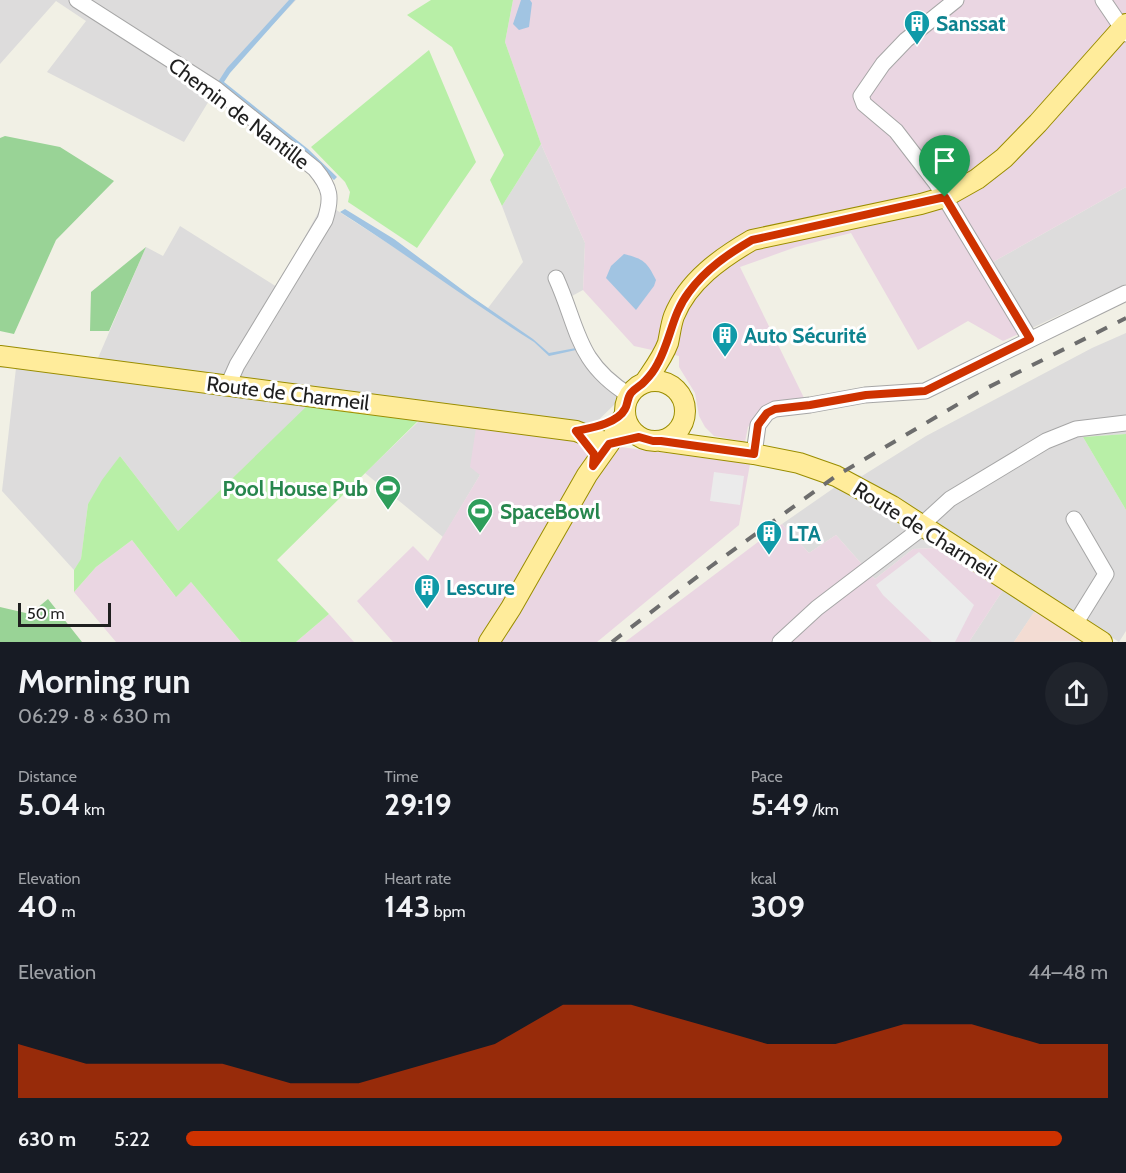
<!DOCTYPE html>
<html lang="en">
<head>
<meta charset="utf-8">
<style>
  :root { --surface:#171b24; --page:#20242c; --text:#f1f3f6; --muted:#9ea1a6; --accent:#ce3200 }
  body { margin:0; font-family:Cabin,sans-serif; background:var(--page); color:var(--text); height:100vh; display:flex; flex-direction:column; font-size:22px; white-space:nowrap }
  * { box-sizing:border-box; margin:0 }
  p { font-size:20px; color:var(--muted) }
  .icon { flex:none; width:33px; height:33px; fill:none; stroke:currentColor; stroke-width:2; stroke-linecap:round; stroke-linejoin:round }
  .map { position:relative; height:642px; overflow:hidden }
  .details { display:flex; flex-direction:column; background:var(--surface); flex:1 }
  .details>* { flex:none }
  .scale { position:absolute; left:18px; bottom:15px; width:93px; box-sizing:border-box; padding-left:6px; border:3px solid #1f1f1f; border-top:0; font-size:16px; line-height:21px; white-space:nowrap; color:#1f1f1f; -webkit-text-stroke:4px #fff; paint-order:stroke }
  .pin { position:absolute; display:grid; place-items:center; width:51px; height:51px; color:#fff; margin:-62px -26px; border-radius:50% 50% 50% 0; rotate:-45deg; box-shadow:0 0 6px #0007 }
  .pin .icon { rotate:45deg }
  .round { display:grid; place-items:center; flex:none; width:63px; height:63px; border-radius:32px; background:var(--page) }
  .summary { display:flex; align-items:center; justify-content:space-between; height:102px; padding:0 18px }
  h1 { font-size:33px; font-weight:800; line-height:45px }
  .stats { display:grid; grid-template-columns:repeat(3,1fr); gap:9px; height:102px; padding:6px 18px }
  .stats div { display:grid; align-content:center }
  .stats b { font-size:30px; font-weight:800 }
  .stats small { font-size:16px; font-weight:400 }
  .stats p { font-size:16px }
  .chart { height:168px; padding:12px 18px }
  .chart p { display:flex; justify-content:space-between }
  .chart svg { width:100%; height:108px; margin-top:6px; fill:var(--accent); opacity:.7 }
  ul { padding:0 18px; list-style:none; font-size:20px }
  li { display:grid; grid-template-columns:96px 72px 1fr; align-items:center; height:45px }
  li i { height:15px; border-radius:8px; background:var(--accent) }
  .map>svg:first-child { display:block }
  .residential { fill:#dddcdc }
  .commercial { fill:#f3dcd3 }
  .industrial { fill:#ead6e2 }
  .grass { fill:#b8efa7 }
  .forest { fill:#99d396 }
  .parking { fill:#ebebeb }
  .water { fill:#a1c4e2 }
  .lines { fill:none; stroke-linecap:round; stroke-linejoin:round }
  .minor-casing { stroke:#a6a6a6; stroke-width:17 }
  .major-casing { stroke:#9a8d00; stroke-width:22 }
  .minor { stroke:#fff; stroke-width:15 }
  .major { stroke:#ffec9b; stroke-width:20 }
  .rail { stroke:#6d6d6d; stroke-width:4; stroke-dasharray:12 12; stroke-linecap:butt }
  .route-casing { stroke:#fff; stroke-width:12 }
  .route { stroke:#ce3200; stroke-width:8 }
  .labels { text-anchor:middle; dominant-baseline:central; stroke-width:6; stroke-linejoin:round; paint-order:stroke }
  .culture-label { font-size:21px; font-weight:bold; fill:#0d838f; stroke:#fff; text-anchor:start }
  .street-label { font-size:21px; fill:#1f1f1f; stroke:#fff }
  .leisure-label { font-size:21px; font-weight:bold; fill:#27864d; stroke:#fff; text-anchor:end }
</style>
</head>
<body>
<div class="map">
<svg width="1126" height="642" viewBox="0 0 1126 642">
  <rect width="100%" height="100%" fill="#f1f0e5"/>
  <!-- residential -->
  <path class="residential" d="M 0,0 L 296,0 L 224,76 L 184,142 L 47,72 L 86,21 L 56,1 L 0,64 Z
    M 541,144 L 585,243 L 583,290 L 572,296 L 587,346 L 611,377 L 624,384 L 616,403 L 577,441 L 480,475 L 443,537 L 365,473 L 420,420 L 309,405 L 178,531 L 120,456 L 88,504 L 81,560 L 74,570 L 2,491 L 16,368 L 0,368 L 0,348 L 98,358 L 146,247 L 163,256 L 180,226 L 277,287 L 324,202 L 488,308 L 523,262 L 502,206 Z
    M 1126,187 L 1126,284 L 1032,328 L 993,262 Z
    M 1126,333 L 1126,434 L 1083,437 L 1126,510 L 1126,631 L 1119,642 L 1046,595 L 1014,642 L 969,642 L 1003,590 L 937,548 L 913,549 L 875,579 L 836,535 L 809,553 L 782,524 L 854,474 L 862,476 L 926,436 L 1092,348 Z"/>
  <!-- commercial -->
  <path class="commercial" d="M 1034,612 L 1086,641 L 1014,642 Z"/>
  <!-- industrial -->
  <path class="industrial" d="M 513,0 L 1126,0 L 1126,187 L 993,262 L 1032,328 L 1003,341 L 968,321 L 918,350 L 851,233 L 796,247 L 740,267 L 805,400 L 766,405 L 748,427 L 745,442 L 714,436 L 705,427 L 699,416 L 695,393 L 679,367 L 679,356 L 634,346 L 583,290 L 585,243 L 541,144 L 505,42 Z
    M 476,428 L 750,464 L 739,525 L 597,642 L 393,642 L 357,601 L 413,546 L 428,561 L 480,475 L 470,467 Z
    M 782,524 L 809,553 L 836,535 L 875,579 L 913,549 L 937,548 L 1003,590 L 969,642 L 625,642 Z
    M 132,540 L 175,596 L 191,582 L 241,642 L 116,642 L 74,592 L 96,567 Z
    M 329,614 L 354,642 L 296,642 Z"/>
  <!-- grass -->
  <path class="grass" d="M 431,0 L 513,0 L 505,42 L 541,144 L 502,206 L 490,180 L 504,155 L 452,47 L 407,15 Z
    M 429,50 L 476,162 L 417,248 L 348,202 L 350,192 L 345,182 L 311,147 Z
    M 309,404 L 420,419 L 277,560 L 329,614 L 296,642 L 241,642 L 191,582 L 176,597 L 132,540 L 96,567 L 74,592 L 74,570 L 81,559 L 88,504 L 102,480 L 120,456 L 178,531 Z
    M 1126,434 L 1126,510 L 1083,437 Z"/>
  <!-- forest -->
  <path class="forest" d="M 5,136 L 60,147 L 114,181 L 56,240 L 14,334 L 0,331 L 0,138 Z
    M 146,247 L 109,331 L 90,331 L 91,292 Z
    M 48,599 L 82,642 L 0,642 L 0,607 L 30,614 Z"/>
  <!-- parking -->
  <path class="parking" d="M 714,472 L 744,476 L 740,505 L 710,501 Z
    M 919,552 L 974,605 L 955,642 L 932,642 L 883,595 L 876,585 Z"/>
  <!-- water -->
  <path class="water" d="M 289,0 L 295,0 L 230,73 L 224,82 L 308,149 L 337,177 L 334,180 L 306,154 L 218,82 L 227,68 Z
    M 521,0 L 530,0 L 532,3 L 529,27 L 519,30 L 513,24 Z
    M 345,209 L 394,239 L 472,297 L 533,339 L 549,353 L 576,348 L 576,350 L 549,356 L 534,342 C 468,300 406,254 340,212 Z
    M 624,254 C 644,259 647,262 656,280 L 654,286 L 636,310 L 606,278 L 611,266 Z"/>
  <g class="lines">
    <!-- minor casing -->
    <g class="minor-casing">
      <path id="minor" d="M 77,0 L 216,89 L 315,169 C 331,188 332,198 325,220 L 237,365 L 228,385
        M 956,0 L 906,40 L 883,64 L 861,96 L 864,104 L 896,131 L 936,183 L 1030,339
        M 1103,0 L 1126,34
        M 556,278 C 579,329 576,362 629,395
        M 754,454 L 758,425 L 767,413 L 775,409 L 810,405 L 865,395 L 925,391 L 1126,293
        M 1074,519 L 1106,574 L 1075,624
        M 780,642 L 817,608 L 918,531 L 926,521 L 950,499 L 1046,441 L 1076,429 L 1126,423"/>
    </g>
    <!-- major casing -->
    <g class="major-casing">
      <path id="major" d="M 0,356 L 576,431 L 609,444
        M625 411a30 30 0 1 1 60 0a30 30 0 1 1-60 0Z
        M 645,382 C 653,370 663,357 668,343 C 670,334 671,324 674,316 C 688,281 721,258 752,240 L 921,204 L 945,197 L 977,179 L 1004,158 L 1038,123 L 1126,24
        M 661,441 L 754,454 L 799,463 L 836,476 L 892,506 L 1102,642
        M 489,642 L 511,608 L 587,475 L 609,444 L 625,414"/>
    </g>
    <!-- minor -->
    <use href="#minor" class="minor"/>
    <!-- major -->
    <use href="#major" class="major"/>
    <!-- rail -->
    <path class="rail" d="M 612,642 L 710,567 L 836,476 L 977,393 L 1126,318"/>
  </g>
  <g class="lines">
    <!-- route casing -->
    <g class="route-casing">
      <path id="route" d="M 945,197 L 1030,339 L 925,391 L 866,395 L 810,405 L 775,409 L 767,413 L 758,425 L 754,454 L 661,441 L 653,441 L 639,437 L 609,444 L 593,466 L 594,454 L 576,431 C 590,428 617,424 625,409 C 628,404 627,398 631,393 C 635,388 641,386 645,381 C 650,376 655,369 658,363 C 671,339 672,314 689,292 C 706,269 728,254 752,240 Z"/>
    </g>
    <!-- route -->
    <use href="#route" class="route"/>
  </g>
  <!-- icons -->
  <defs>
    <g id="building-pin" transform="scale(1.35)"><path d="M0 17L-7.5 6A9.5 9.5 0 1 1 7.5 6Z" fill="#0f9aa8" stroke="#fff"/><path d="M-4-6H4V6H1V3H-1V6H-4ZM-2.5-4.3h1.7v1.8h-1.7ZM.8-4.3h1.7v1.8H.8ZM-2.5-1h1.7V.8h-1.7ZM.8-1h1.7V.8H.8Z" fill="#fff"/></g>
    <g id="stadium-pin" transform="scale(1.35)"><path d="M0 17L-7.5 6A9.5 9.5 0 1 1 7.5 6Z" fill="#2e9e5b" stroke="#fff"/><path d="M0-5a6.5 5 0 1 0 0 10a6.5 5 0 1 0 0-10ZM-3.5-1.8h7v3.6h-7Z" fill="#fff"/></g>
  </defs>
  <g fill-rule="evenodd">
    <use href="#building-pin" x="917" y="23"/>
    <use href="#building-pin" x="725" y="335"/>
    <use href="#stadium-pin" x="388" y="488"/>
    <use href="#stadium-pin" x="480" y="511"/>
    <use href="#building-pin" x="769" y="533"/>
    <use href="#building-pin" x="427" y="587"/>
  </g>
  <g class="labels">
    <!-- culture labels -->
    <g class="culture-label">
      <text x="936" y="23">Sanssat</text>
      <text x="744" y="335">Auto Sécurité</text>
      <text x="788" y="533">LTA</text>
      <text x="446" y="587">Lescure</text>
    </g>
    <!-- street labels -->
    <g class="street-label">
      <text transform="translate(239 113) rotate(37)">Chemin de Nantille</text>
      <text transform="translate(288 393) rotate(7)">Route de Charmeil</text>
      <text transform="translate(925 530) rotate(32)">Route de Charmeil</text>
    </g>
    <!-- leisure labels -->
    <g class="leisure-label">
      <text x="368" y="488">Pool House Pub</text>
      <text x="500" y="511" text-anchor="start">SpaceBowl</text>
    </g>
  </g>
</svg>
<div class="scale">50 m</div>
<div class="pin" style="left:945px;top:197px;background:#1e9e55"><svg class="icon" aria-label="arrive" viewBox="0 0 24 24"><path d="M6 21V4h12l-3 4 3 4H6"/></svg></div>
</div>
<section class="details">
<div class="summary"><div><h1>Morning run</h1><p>06:29 · 8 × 630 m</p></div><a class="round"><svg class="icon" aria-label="share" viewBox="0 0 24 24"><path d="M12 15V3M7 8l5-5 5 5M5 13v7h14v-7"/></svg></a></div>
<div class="stats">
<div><p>Distance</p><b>5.04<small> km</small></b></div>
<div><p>Time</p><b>29:19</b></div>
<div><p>Pace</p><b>5:49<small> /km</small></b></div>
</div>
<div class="stats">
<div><p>Elevation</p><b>40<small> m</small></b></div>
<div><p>Heart rate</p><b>143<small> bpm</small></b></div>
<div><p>kcal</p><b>309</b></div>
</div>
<div class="chart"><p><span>Elevation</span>44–48 m</p>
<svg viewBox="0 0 160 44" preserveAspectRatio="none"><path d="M0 44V22L10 30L20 30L30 30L40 38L50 38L60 30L70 22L80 6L90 6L100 14L110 22L120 22L130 14L140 14L150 22L160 22V44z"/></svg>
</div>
<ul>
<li><b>630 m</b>5:22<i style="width:95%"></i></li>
</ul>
</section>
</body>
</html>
